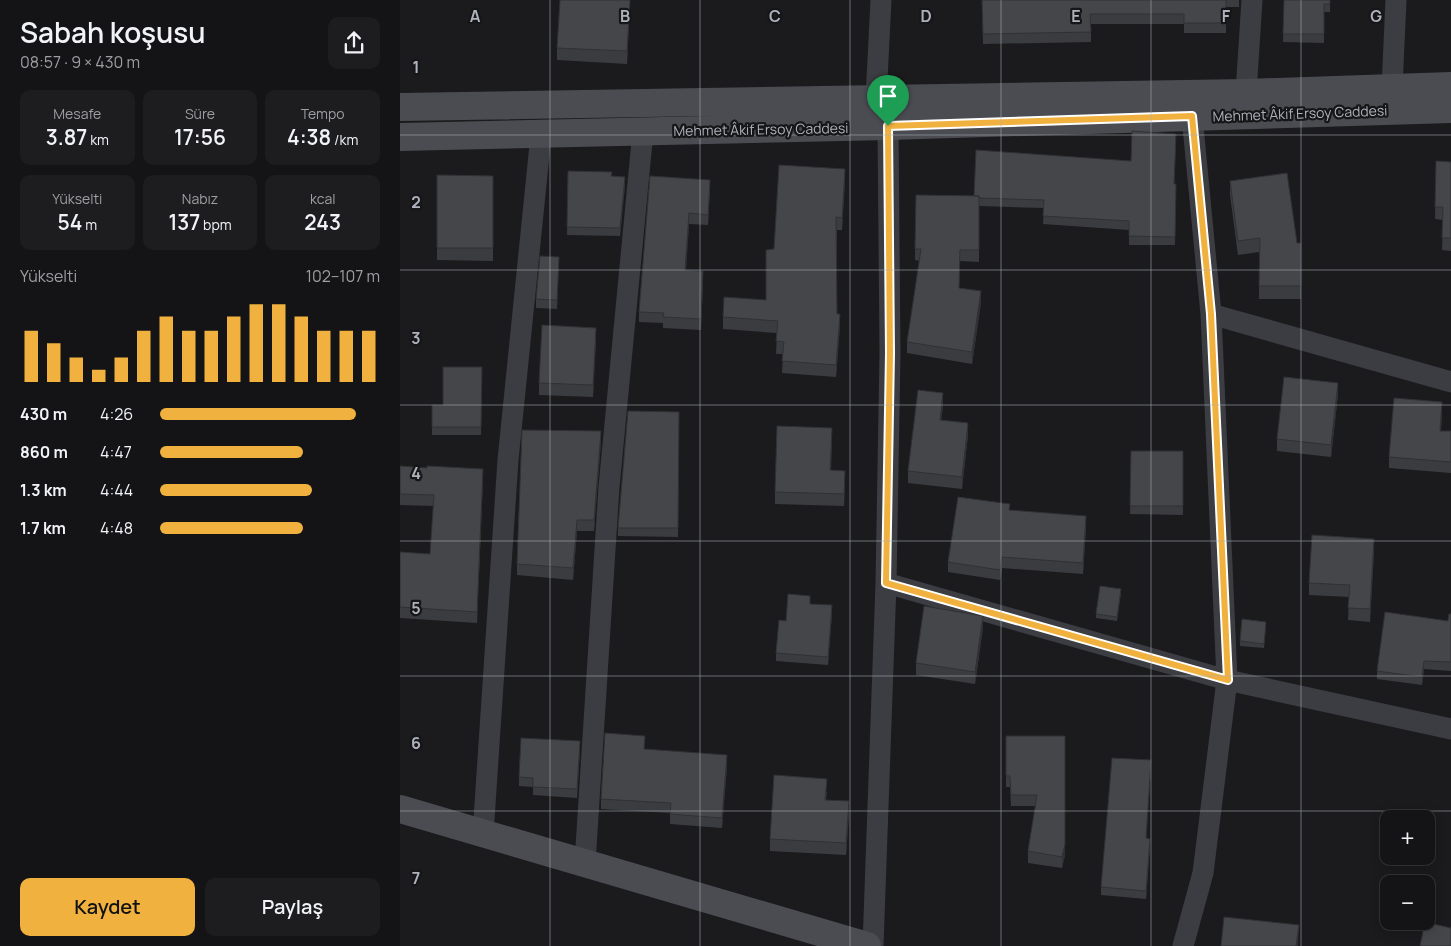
<!DOCTYPE html>
<html lang="tr">
<head>
<meta charset="utf-8">
<style>
  :root { --surface:#141416; --page:#1d1d1f; --text:#f1f3f6; --muted:#9d9ea1; --line:#333335; --accent:#f0b13f }
  body { margin:0; font-family:Manrope,sans-serif; background:var(--page); color:var(--text); height:100vh; display:flex; flex-direction:column; font-size:19px; white-space:nowrap }
  * { box-sizing:border-box; margin:0 }
  p { font-size:16px; color:var(--muted) }
  .icon { flex:none; width:28px; height:28px; fill:none; stroke:currentColor; stroke-width:2; stroke-linecap:round; stroke-linejoin:round }
  .map { position:relative; flex:1; overflow:hidden }
  .drawer { display:flex; flex-direction:column; background:var(--surface); width:400px }
  .drawer>* { flex:none }
  .fabs { position:absolute; left:980px; top:810px; display:grid; gap:10px }
  .fabs a { display:grid; place-items:center; width:55px; height:55px; border-radius:10px; background:var(--surface); box-shadow:0 2px 12px #0003,0 0 0 1px var(--line); font-size:25px }
  .pin { position:absolute; display:grid; place-items:center; width:42px; height:42px; color:#fff; margin:-51px -21px; border-radius:50% 50% 50% 0; rotate:-45deg; box-shadow:0 0 5px #0007 }
  .pin .icon { rotate:45deg }
  .round { display:grid; place-items:center; flex:none; width:52px; height:52px; border-radius:10px; background:var(--page) }
  .headline { display:flex; align-items:center; justify-content:space-between; height:85px; padding:0 20px }
  h1 { font-size:28px; font-weight:600; line-height:38px }
  .metrics { display:grid; grid-template-columns:repeat(3,1fr); gap:8px; height:85px; padding:5px 20px }
  .metrics div { display:grid; align-content:center; border-radius:10px; background:var(--page); text-align:center }
  .metrics b { font-size:21px; font-weight:600 }
  .metrics small { font-size:14px; font-weight:400 }
  .metrics p { font-size:14px }
  .chart { height:140px; padding:10px 20px }
  .chart p { display:flex; justify-content:space-between }
  .chart svg { width:100%; height:90px; margin-top:5px; stroke:var(--accent); stroke-width:6 }
  .primary-button { display:flex; gap:10px; margin-top:auto; padding:10px 20px }
  .primary-button a { flex:1; height:58px; border-radius:10px; background:var(--accent); color:#111; font-size:20px; font-weight:600; line-height:58px; text-align:center }
  .primary-button a+a { background:var(--page); color:var(--text) }
  ul { padding:0 20px; list-style:none; font-size:16px }
  li { display:grid; grid-template-columns:80px 60px 1fr; align-items:center; height:38px }
  li i { height:12px; border-radius:6px; background:var(--accent) }
  main { display:flex; flex:1; min-height:0 }
  .map>svg:first-child { display:block }
  .lines { fill:none; stroke-linecap:round; stroke-linejoin:round }
  .street { stroke:#3c3d42; stroke-width:21 }
  .secondary { stroke:#4a4c52; stroke-width:28 }
  .wall { fill:#3b3c40 }
  .shaded-wall { fill:#303134 }
  .building { fill:#45464a; stroke:#303134 }
  .route-casing { stroke:#fff; stroke-width:10 }
  .route { stroke:#f0b13f; stroke-width:6 }
  .grid { fill:none; stroke:#adb2bc; stroke-width:1; stroke-opacity:0.55 }
  .labels { text-anchor:middle; dominant-baseline:central; stroke-width:4.5; stroke-linejoin:round; paint-order:stroke }
  .street-label { font-size:14px; fill:#adb2bc; stroke:#161618 }
  .grid-label { font-size:16px; text-anchor:middle; font-weight:bold; fill:#adb2bc; stroke:#161618; stroke-width:4.5; stroke-linejoin:round; paint-order:stroke }
</style>
</head>
<body>
<main>
<section class="drawer">
<div class="headline"><div><h1>Sabah koşusu</h1><p>08:57 · 9 × 430 m</p></div><a class="round"><svg class="icon" aria-label="share" viewBox="0 0 24 24"><path d="M12 15V3M7 8l5-5 5 5M5 13v7h14v-7"/></svg></a></div>
<div class="metrics">
<div><p>Mesafe</p><b>3.87<small> km</small></b></div>
<div><p>Süre</p><b>17:56</b></div>
<div><p>Tempo</p><b>4:38<small> /km</small></b></div>
</div>
<div class="metrics">
<div><p>Yükselti</p><b>54<small> m</small></b></div>
<div><p>Nabız</p><b>137<small> bpm</small></b></div>
<div><p>kcal</p><b>243</b></div>
</div>
<div class="chart"><p><span>Yükselti</span>102–107 m</p>
<svg viewBox="0 0 160 44" preserveAspectRatio="none"><path d="M5 44V19M15 44V25M25 44V32M35 44V38M45 44V32M55 44V19M65 44V12M75 44V19M85 44V19M95 44V12M105 44V6M115 44V6M125 44V12M135 44V19M145 44V19M155 44V19"/></svg>
</div>
<ul>
<li><b>430 m</b>4:26<i style="width:89%"></i></li>
<li><b>860 m</b>4:47<i style="width:65%"></i></li>
<li><b>1.3 km</b>4:44<i style="width:69%"></i></li>
<li><b>1.7 km</b>4:48<i style="width:65%"></i></li>
</ul>
<div class="primary-button"><a>Kaydet</a><a>Paylaş</a></div>
</section>
<div class="map">
<svg width="1051" height="946" viewBox="0 0 1051 946">
  <rect width="100%" height="100%" fill="#1b1b1d"/>
  <g class="lines">
    <!-- street -->
    <path class="street" d="M 992,88 L 996,0
      M 846,93 L 852,0
      M 811,314 L 1051,382
      M 486,583 L 827,680 L 1051,729
      M 83,834 L 108,460 L 141,135
      M 185,863 L 209,487 L 243,131
      M 473,946 L 486,583 L 490,353 L 488,126 L 476,99 L 481,0
      M 783,946 L 803,873 L 827,680 L 811,314 L 792,116"/>
    <!-- secondary -->
    <path class="secondary" d="M 0,107 L 846,93 L 1051,86
      M 0,137 L 488,126 L 1051,109
      M 0,809 L 467,946"/>
  </g>
  <!-- wall -->
  <path class="wall" d="M 230,0 L 227,64 L 157,60 L 157,48 Z
    M 582,0 L 839,0 L 839,7 L 826,7 L 826,33 L 784,33 L 784,24 L 691,24 L 691,42 L 583,44 Z
    M 884,0 L 930,0 L 930,12 L 924,12 L 924,43 L 883,42 Z
    M 776,142 L 774,184 L 776,184 L 775,245 L 729,245 L 729,230 L 643,224 L 644,208 L 579,206 L 579,262 L 560,261 L 559,288 L 581,303 L 572,364 L 507,353 L 507,342 L 520,261 L 515,260 L 516,195 L 574,196 L 731,161 Z
    M 1036,161 L 1051,162 L 1051,251 L 1042,250 L 1043,220 L 1035,219 Z
    M 168,171 L 225,185 L 220,236 L 167,235 Z
    M 37,175 L 93,176 L 93,261 L 37,260 Z
    M 250,176 L 310,190 L 308,225 L 289,224 L 286,270 L 303,281 L 301,330 L 263,328 L 263,323 L 239,322 L 239,312 Z
    M 445,181 L 442,230 L 437,230 L 437,314 L 440,326 L 436,377 L 382,373 L 383,354 L 376,354 L 377,333 L 323,329 L 323,317 L 366,300 L 374,249 Z
    M 830,181 L 897,243 L 901,243 L 901,299 L 859,299 L 859,252 L 838,255 L 830,195 Z
    M 159,265 L 157,309 L 136,308 L 136,299 Z
    M 196,340 L 193,397 L 139,395 L 139,383 Z
    M 82,367 L 81,435 L 32,435 L 32,405 L 43,405 Z
    M 938,395 L 931,457 L 877,451 L 877,439 Z
    M 543,405 L 541,420 L 568,435 L 562,489 L 508,483 L 508,471 Z
    M 279,412 L 278,537 L 218,536 L 218,528 Z
    M 1042,413 L 1041,431 L 1051,431 L 1051,473 L 989,468 L 989,457 Z
    M 432,441 L 431,470 L 445,483 L 444,506 L 375,504 L 375,492 Z
    M 201,442 L 194,531 L 177,531 L 173,580 L 117,575 L 117,564 Z
    M 731,451 L 783,451 L 783,515 L 730,514 Z
    M 0,466 L 83,480 L 77,623 L 0,618 L 0,552 L 30,554 L 34,506 L 0,505 Z
    M 610,510 L 686,527 L 683,574 L 602,568 L 600,580 L 548,572 L 548,562 Z
    M 974,551 L 970,622 L 948,620 L 949,597 L 909,595 L 909,583 Z
    M 721,593 L 717,621 L 696,618 L 696,614 Z
    M 410,604 L 432,614 L 428,665 L 376,661 L 376,653 L 386,621 Z
    M 1051,614 L 1051,671 L 1024,669 L 1022,685 L 977,679 L 977,671 L 1048,621 Z
    M 866,626 L 864,648 L 840,646 L 840,641 Z
    M 583,628 L 575,684 L 516,675 L 516,663 Z
    M 606,736 L 665,736 L 665,855 L 662,868 L 628,863 L 628,851 L 636,806 L 611,806 L 610,787 L 606,787 Z
    M 180,749 L 177,798 L 133,795 L 133,787 L 119,786 L 119,777 Z
    M 245,749 L 327,766 L 322,828 L 270,824 L 270,813 L 201,809 L 201,799 Z
    M 751,768 L 746,838 L 750,847 L 746,899 L 701,895 L 701,887 Z
    M 427,791 L 426,800 L 449,814 L 446,855 L 370,851 L 370,839 Z"/>
  <!-- shaded-wall -->
  <path class="shaded-wall" d="M 230,0 L 227,64 L 227,51 Z
    M 445,169 L 445,181 L 442,230 L 442,218 Z
    M 225,177 L 225,185 L 220,236 L 220,228 Z
    M 310,180 L 310,190 L 308,225 L 308,215 Z
    M 289,213 L 289,224 L 285,280 L 285,270 Z
    M 303,271 L 303,281 L 301,330 L 301,319 Z
    M 581,291 L 581,303 L 572,364 L 572,352 Z
    M 440,314 L 440,326 L 436,377 L 436,365 Z
    M 196,328 L 196,340 L 193,397 L 193,385 Z
    M 938,383 L 938,395 L 931,457 L 931,445 Z
    M 543,393 L 543,405 L 540,432 L 540,420 Z
    M 1042,402 L 1042,413 L 1040,442 L 1040,431 Z
    M 568,423 L 568,435 L 562,489 L 562,477 Z
    M 201,431 L 201,442 L 194,531 L 194,520 Z
    M 83,469 L 83,480 L 77,623 L 77,612 Z
    M 686,516 L 686,527 L 683,574 L 683,563 Z
    M 177,520 L 177,531 L 173,580 L 173,568 Z
    M 974,539 L 974,551 L 970,622 L 970,609 Z
    M 602,557 L 602,568 L 600,580 L 600,570 Z
    M 432,605 L 432,614 L 428,665 L 428,657 Z
    M 583,616 L 583,628 L 575,684 L 575,672 Z
    M 1024,661 L 1024,669 L 1022,685 L 1022,677 Z
    M 180,741 L 180,749 L 177,798 L 177,789 Z
    M 327,755 L 327,766 L 322,828 L 322,818 Z
    M 751,760 L 751,768 L 746,847 L 746,838 Z
    M 449,801 L 449,814 L 446,855 L 446,843 Z
    M 750,839 L 750,847 L 746,899 L 746,891 Z
    M 665,844 L 665,855 L 662,868 L 662,857 Z
    M 899,925 L 898,946 L 896,946 Z"/>
  <!-- building -->
  <path class="building" d="M 160,0 L 230,0 L 227,51 L 157,48 Z
    M 582,0 L 826,0 L 826,23 L 784,23 L 784,14 L 690,14 L 691,32 L 583,34 Z
    M 884,0 L 930,0 L 930,4 L 924,4 L 924,34 L 883,34 Z
    M 732,131 L 776,134 L 774,184 L 776,184 L 775,237 L 729,236 L 729,221 L 643,216 L 644,200 L 579,198 L 579,196 L 574,196 L 576,150 L 731,161 Z
    M 1036,161 L 1051,162 L 1051,238 L 1042,238 L 1043,207 L 1035,207 Z
    M 379,165 L 445,169 L 442,218 L 436,217 L 437,314 L 440,314 L 436,365 L 382,361 L 384,342 L 376,341 L 378,321 L 323,317 L 324,297 L 366,300 L 366,250 L 374,249 Z
    M 168,171 L 212,172 L 211,176 L 225,177 L 220,228 L 167,227 Z
    M 887,173 L 897,243 L 901,243 L 901,286 L 859,286 L 860,238 L 838,241 L 830,181 Z
    M 37,175 L 93,176 L 93,248 L 37,248 Z
    M 250,176 L 310,180 L 308,215 L 289,213 L 285,270 L 303,271 L 301,319 L 263,317 L 264,313 L 239,312 Z
    M 516,195 L 579,196 L 579,250 L 560,250 L 559,288 L 581,291 L 572,352 L 507,342 L 521,249 L 515,249 Z
    M 140,256 L 159,257 L 157,300 L 136,299 Z
    M 142,325 L 196,328 L 193,385 L 139,383 Z
    M 43,367 L 82,367 L 81,427 L 32,427 L 32,405 L 43,405 Z
    M 884,377 L 938,383 L 931,445 L 877,439 Z
    M 518,390 L 543,393 L 540,420 L 568,423 L 562,477 L 508,471 Z
    M 994,398 L 1042,402 L 1040,431 L 1051,431 L 1051,462 L 989,457 Z
    M 228,411 L 279,412 L 278,528 L 218,528 Z
    M 377,426 L 432,428 L 430,470 L 445,471 L 444,494 L 375,492 Z
    M 122,430 L 201,431 L 194,520 L 177,520 L 173,568 L 117,564 Z
    M 731,451 L 783,451 L 783,506 L 730,506 Z
    M 0,466 L 27,468 L 27,466 L 83,469 L 77,612 L 0,607 L 0,552 L 30,554 L 34,495 L 0,494 Z
    M 558,497 L 610,504 L 609,510 L 686,516 L 683,563 L 602,557 L 600,570 L 548,562 Z
    M 912,535 L 974,539 L 970,609 L 948,608 L 950,585 L 909,583 Z
    M 700,586 L 721,589 L 717,617 L 696,614 Z
    M 388,594 L 410,596 L 410,604 L 432,605 L 428,657 L 376,653 L 379,620 L 386,621 Z
    M 524,606 L 583,616 L 575,672 L 516,663 Z
    M 985,612 L 1048,621 L 1049,614 L 1051,614 L 1051,662 L 1024,661 L 1022,677 L 977,671 Z
    M 842,619 L 866,622 L 864,644 L 840,641 Z
    M 205,733 L 245,736 L 244,749 L 327,755 L 322,818 L 270,814 L 271,803 L 201,799 Z
    M 606,736 L 665,736 L 665,844 L 662,857 L 628,851 L 637,795 L 611,795 L 610,776 L 606,776 Z
    M 121,738 L 180,741 L 177,789 L 133,787 L 133,778 L 119,777 Z
    M 712,758 L 751,760 L 746,838 L 750,839 L 746,891 L 701,887 Z
    M 374,775 L 427,779 L 425,800 L 449,801 L 446,843 L 370,839 Z
    M 824,917 L 899,925 L 896,946 L 821,946 Z
    M 1025,922 L 1051,928 L 1051,946 L 1020,946 Z"/>
  <g class="lines">
    <!-- route casing -->
    <g class="route-casing">
      <path id="route" d="M 792,116 L 811,314 L 828,680 L 486,583 L 490,353 L 488,126 Z"/>
    </g>
    <!-- route -->
    <use href="#route" class="route"/>
  </g>
  <!-- grid -->
  <path class="grid" d="M 150,0 L 150,946M 300,0 L 300,946M 450,0 L 450,946M 601,0 L 601,946M 751,0 L 751,946M 901,0 L 901,946M 0,135 L 1051,135M 0,270 L 1051,270M 0,405 L 1051,405M 0,541 L 1051,541M 0,676 L 1051,676M 0,811 L 1051,811"/>
  <g class="labels">
    <!-- street labels -->
    <g class="street-label">
      <text transform="translate(900 113) rotate(-2)">Mehmet Âkif Ersoy Caddesi</text>
      <text transform="translate(361 129) rotate(-1)">Mehmet Âkif Ersoy Caddesi</text>
    </g>
  </g>
  <g class="grid-label">
    <text x="75" y="22">A</text>
    <text x="225" y="22">B</text>
    <text x="375" y="22">C</text>
    <text x="526" y="22">D</text>
    <text x="676" y="22">E</text>
    <text x="826" y="22">F</text>
    <text x="976" y="22">G</text>
    <text x="16" y="73">1</text>
    <text x="16" y="208">2</text>
    <text x="16" y="344">3</text>
    <text x="16" y="479">4</text>
    <text x="16" y="614">5</text>
    <text x="16" y="749">6</text>
    <text x="16" y="884">7</text>
  </g>
</svg>
<div class="fabs">
<a>+</a>
<a>−</a>
</div>
<div class="pin" style="left:488px;top:126px;background:#1e9e55"><svg class="icon" aria-label="arrive" viewBox="0 0 24 24"><path d="M6 21V4h12l-3 4 3 4H6"/></svg></div>
</div>
</main>
</body>
</html>
